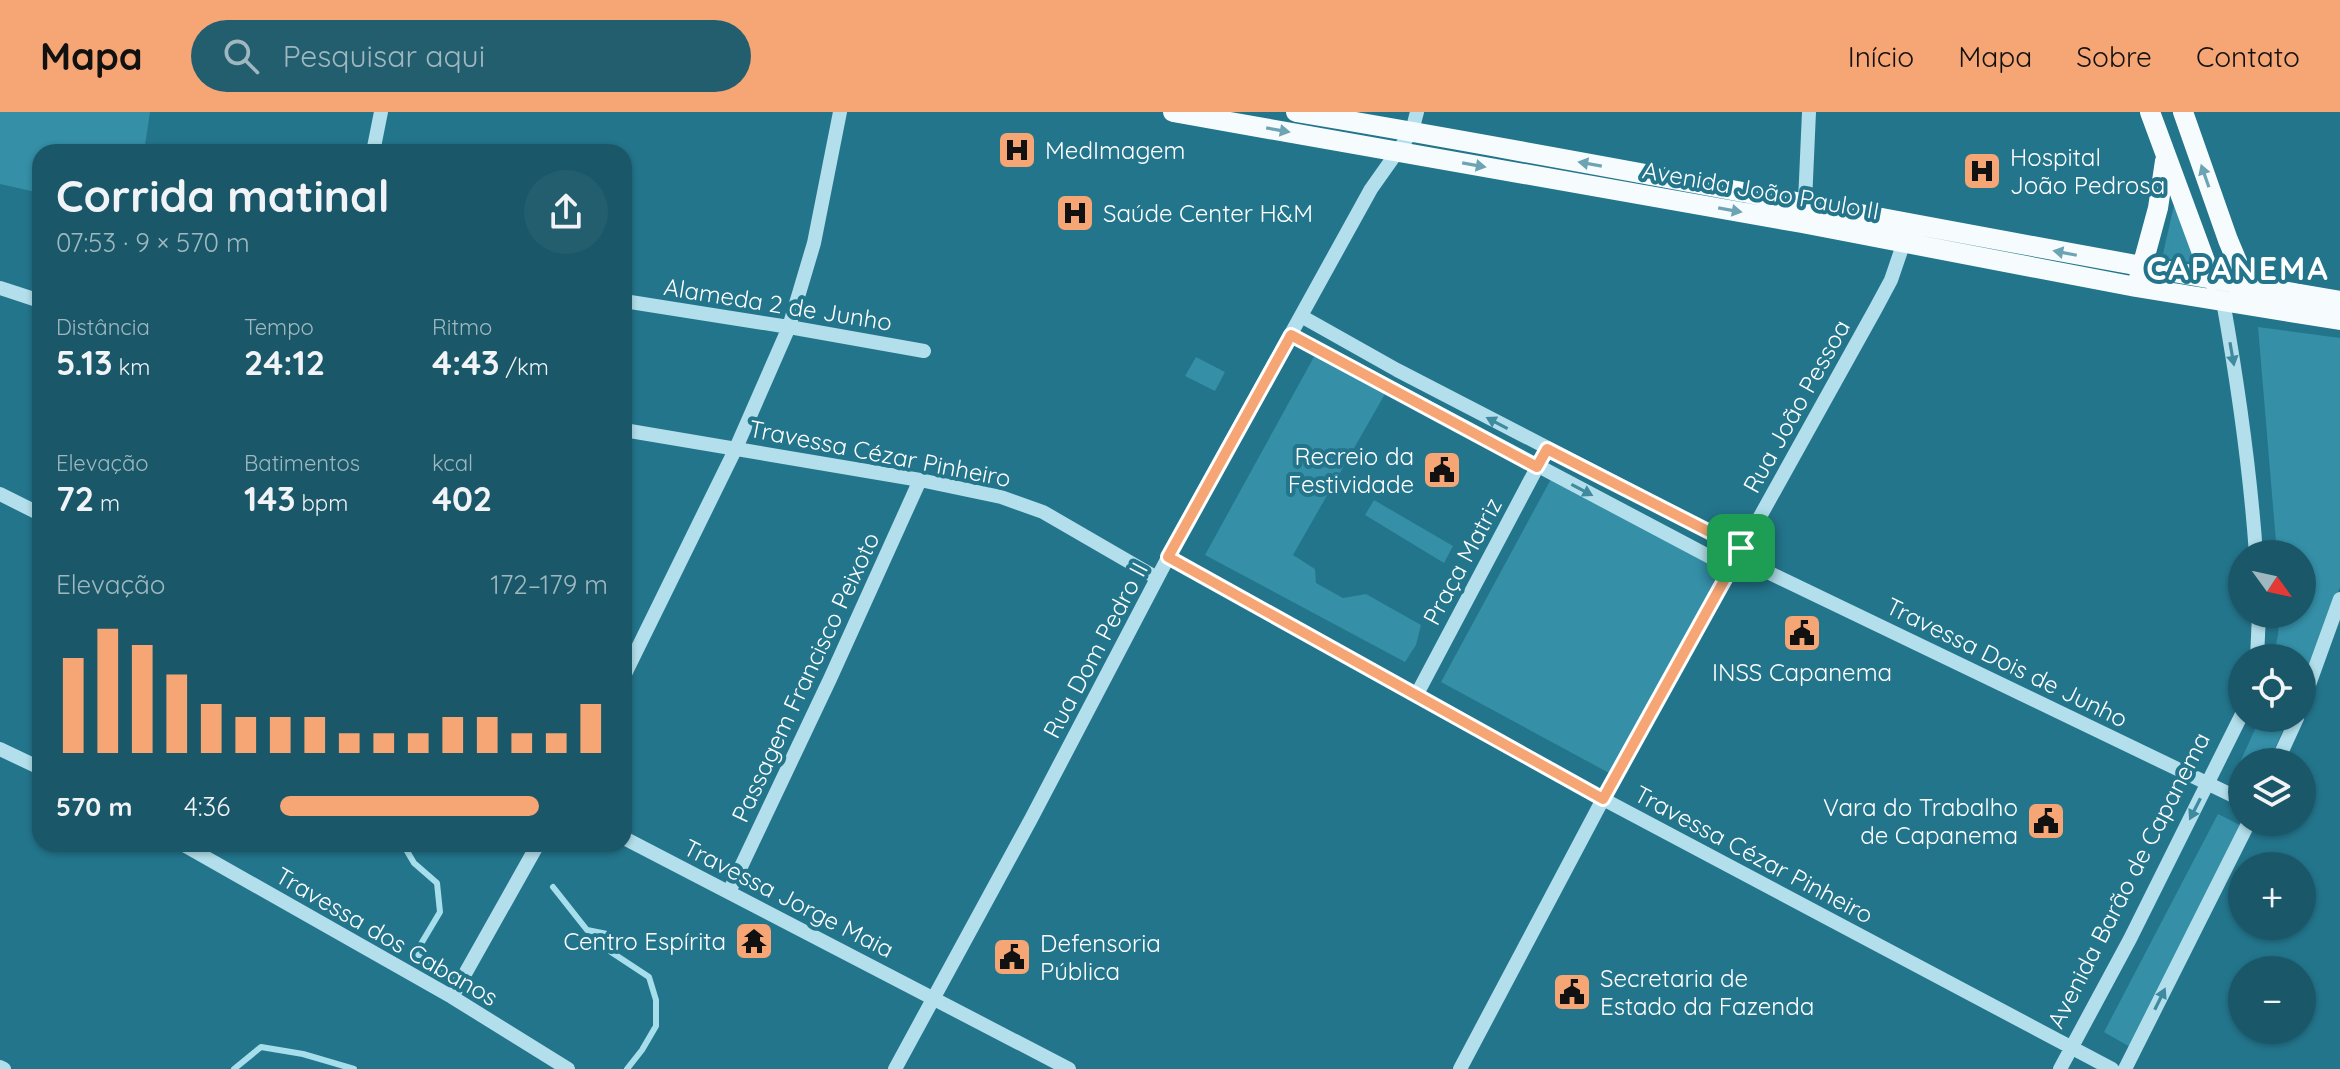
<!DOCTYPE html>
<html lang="pt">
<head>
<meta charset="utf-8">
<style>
  :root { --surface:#1a5869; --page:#235e6f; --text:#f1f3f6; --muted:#9fb8c0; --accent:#f6a575 }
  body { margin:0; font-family:Quicksand,sans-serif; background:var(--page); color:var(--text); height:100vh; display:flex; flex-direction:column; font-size:30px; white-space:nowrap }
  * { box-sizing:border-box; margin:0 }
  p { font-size:26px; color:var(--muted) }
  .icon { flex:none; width:44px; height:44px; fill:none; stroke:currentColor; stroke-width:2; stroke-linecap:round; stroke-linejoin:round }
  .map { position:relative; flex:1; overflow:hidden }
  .side { position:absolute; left:32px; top:32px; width:600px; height:708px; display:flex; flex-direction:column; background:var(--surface); border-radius:24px; box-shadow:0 2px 6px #0004 }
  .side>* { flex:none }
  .needle { width:52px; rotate:123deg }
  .controls { position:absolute; left:2228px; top:428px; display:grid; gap:16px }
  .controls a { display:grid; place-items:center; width:88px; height:88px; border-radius:50%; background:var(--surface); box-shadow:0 2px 6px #0004; font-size:40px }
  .pin { position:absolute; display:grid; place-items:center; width:68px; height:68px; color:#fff; margin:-34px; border-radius:16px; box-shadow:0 4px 12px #0006 }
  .round { display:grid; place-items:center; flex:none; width:84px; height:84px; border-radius:42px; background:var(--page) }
  .headline { display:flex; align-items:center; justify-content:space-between; height:136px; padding:0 24px }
  h1 { font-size:44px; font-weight:700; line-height:60px }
  .stats { display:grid; grid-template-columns:repeat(3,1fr); gap:12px; height:136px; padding:8px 24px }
  .stats div { display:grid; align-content:center }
  .stats b { font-size:34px; font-weight:700 }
  .stats small { font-size:22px; font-weight:400 }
  .stats p { font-size:22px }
  .chart { height:224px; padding:16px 24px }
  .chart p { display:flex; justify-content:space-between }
  .chart svg { width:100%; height:144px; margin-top:8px; stroke:var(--accent); stroke-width:6 }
  ul { padding:0 24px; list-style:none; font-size:26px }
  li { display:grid; grid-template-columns:128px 96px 1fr; align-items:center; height:60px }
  li i { height:20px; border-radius:10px; background:var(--accent) }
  header { display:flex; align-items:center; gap:48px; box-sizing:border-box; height:112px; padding:0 40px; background:var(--accent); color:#111 }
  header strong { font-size:38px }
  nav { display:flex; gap:44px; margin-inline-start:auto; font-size:28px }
  .search { width:560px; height:72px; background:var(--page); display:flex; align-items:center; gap:20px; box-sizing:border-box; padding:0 28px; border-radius:44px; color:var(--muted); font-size:30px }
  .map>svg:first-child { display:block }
  .green { fill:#348fa7 }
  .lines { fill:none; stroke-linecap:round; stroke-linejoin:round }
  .stream { stroke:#a6deec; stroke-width:6 }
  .minor { stroke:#b2dfeb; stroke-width:14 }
  .major { stroke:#f6fcfe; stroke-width:20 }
  .oneway { fill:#6da4b4 }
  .oneway2 { fill:#408a9f }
  .route-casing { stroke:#fff; stroke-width:16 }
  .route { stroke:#f6a575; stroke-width:10 }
  .labels { text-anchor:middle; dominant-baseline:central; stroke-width:8; stroke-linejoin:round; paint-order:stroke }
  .poi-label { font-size:24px; fill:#fff; stroke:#23758c; text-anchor:start }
  .street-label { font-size:24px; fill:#fff; stroke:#23758c }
  .district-label { font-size:32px; font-weight:bold; letter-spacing:2px; fill:#fff; stroke:#23758c }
</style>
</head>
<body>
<header>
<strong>Mapa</strong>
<div class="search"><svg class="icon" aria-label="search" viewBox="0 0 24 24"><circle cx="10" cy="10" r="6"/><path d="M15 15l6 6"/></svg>Pesquisar aqui</div>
<nav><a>Início</a><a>Mapa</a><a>Sobre</a><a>Contato</a></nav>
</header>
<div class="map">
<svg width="2340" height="957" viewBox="0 0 2340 957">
  <rect width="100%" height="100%" fill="#23758c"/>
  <!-- green -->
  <path class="green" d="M 0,0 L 150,0 L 144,40 L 40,40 L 40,81 L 0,72 Z
    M 2177,80 L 2205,152 L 2162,146 Z
    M 2258,215 L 2340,226 L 2340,475 L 2302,573 L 2302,546 L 2273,546 L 2278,523 L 2279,502 L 2302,502 L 2302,442 L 2277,442 Z
    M 1315,243 L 1385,282 L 1293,443 L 1315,457 L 1316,471 L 1343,486 L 1366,482 L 1421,513 L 1416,533 L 1405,550 L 1205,443 Z
    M 1196,245 L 1225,260 L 1215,279 L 1185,264 Z
    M 1551,367 L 1722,455 L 1609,661 L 1441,570 Z
    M 1374,388 L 1453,434 L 1444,451 L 1365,403 Z
    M 2260,606 L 2288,606 L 2269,650 L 2242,650 L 2242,659 L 2237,657 Z
    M 2218,702 L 2242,714 L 2130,935 L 2104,920 Z"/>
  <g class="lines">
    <!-- stream -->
    <path class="stream" d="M 400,732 L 404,734 L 414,751 L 437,771 L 440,800 L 415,842 L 460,868
      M 553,775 L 587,818 L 607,822 L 611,840 L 649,865 L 656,888 L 656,914 L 642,938 L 627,957
      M 234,957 L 261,935 L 303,942 L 354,957"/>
    <!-- minor -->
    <path class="minor" d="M 373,40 L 381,0
      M 1805,90 L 1809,0
      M 0,176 L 40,189
      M 2219,182 L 2223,189 C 2238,273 2250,357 2256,442
      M 624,189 L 789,215 L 924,239
      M 1301,204 L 1397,258 L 1741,436 L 1753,453 L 2242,688
      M 1291,223 L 1731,456 L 1737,455
      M 624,318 L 920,368 L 1001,385 L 1043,400 L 1157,466
      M 0,382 L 40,402
      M 1168,445 L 1603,687 L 2112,957
      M 2257,546 L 2259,502
      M 624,564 L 736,336 L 789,215 L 814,131 L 840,0
      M 1417,582 L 1541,348
      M 2302,592 L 2340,487
      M 0,637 L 40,656
      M 2277,650 L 2297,606
      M 624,726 L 1069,957
      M 182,732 L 452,885 L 568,957
      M 729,780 L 830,567 L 920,368
      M 452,885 L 538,732
      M 0,955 L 4,957
      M 895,957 L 1031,707 L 1183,417 L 1371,77 L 1412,19 L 1417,0
      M 1460,957 L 1603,687 L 1876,196 L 1891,168 L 1906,124
      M 2060,957 L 2130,827 L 2242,602
      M 2125,957 L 2249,710"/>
    <!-- major -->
    <path class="major" d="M 1173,0 L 1802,111 L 2136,175 L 2340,208
      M 1296,0 C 1645,58 1991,130 2340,189
      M 2150,0 L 2212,168
      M 2183,0 L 2228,128 L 2247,173
      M 2139,166 L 2158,96 L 2165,49"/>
  </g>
  <!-- one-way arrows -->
  <defs><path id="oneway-solid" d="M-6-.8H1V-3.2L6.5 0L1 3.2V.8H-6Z" transform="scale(2)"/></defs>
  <g class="oneway">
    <use href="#oneway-solid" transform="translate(1278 18) rotate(10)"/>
    <use href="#oneway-solid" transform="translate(1590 52) rotate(-170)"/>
    <use href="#oneway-solid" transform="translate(1474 53) rotate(10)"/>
    <use href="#oneway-solid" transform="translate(2205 64) rotate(-109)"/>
    <use href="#oneway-solid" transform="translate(1730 98) rotate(10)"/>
    <use href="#oneway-solid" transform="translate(2065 141) rotate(-169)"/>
  </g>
  <g class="oneway2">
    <use href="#oneway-solid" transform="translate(2232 242) rotate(80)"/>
    <use href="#oneway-solid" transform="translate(1497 311) rotate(-152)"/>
    <use href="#oneway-solid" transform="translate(1582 378) rotate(28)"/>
    <use href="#oneway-solid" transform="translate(2195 697) rotate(117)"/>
    <use href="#oneway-solid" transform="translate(2160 887) rotate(-64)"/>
  </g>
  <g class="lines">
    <!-- route casing -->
    <g class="route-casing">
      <path id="route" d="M 1291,223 L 1537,355 L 1547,337 L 1741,436 L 1753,453 L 1731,456 L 1603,687 L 1168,445 Z"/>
    </g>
    <!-- route -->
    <use href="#route" class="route"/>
  </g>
  <!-- icons -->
  <defs>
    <g id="hospital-square" transform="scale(2)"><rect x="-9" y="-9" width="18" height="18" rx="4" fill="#f6a575" stroke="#23758c"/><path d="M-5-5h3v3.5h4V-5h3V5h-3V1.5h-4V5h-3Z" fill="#111"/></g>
    <g id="civic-square" transform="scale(2)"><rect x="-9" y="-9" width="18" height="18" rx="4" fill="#f6a575" stroke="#23758c"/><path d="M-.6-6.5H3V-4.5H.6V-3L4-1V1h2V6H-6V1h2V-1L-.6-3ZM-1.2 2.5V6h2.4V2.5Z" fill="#111"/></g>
    <g id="temple-square" transform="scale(2)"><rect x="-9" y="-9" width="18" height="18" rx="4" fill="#f6a575" stroke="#23758c"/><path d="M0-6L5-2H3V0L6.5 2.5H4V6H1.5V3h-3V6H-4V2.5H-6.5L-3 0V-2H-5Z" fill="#111"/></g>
  </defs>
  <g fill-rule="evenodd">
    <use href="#hospital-square" x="1017" y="38"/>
    <use href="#hospital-square" x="1982" y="59"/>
    <use href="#hospital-square" x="1075" y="101"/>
    <use href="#civic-square" x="1442" y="358"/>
    <use href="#civic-square" x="1802" y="521"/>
    <use href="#civic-square" x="2046" y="709"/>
    <use href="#temple-square" x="754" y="829"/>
    <use href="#civic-square" x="1012" y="845"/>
    <use href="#civic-square" x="1572" y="880"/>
  </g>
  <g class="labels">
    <!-- poi labels -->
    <g class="poi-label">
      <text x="1045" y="38">MedImagem</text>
      <text x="2010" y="45">Hospital<tspan x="2010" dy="28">João Pedrosa</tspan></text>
      <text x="1103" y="101">Saúde Center H&amp;M</text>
      <text x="1414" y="344" text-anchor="end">Recreio da<tspan x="1414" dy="28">Festividade</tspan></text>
      <text x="1802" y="560" text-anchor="middle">INSS Capanema</text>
      <text x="2018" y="695" text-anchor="end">Vara do Trabalho<tspan x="2018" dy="28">de Capanema</tspan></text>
      <text x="726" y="829" text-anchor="end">Centro Espírita</text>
      <text x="1040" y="831">Defensoria<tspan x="1040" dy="28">Pública</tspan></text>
      <text x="1600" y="866">Secretaria de<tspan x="1600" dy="28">Estado da Fazenda</tspan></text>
    </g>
    <!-- street labels -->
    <g class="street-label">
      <text transform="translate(1761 78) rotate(10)">Avenida João Paulo II</text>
      <text transform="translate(778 192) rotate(9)">Alameda 2 de Junho</text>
      <text transform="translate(1796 294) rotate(-61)">Rua João Pessoa</text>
      <text transform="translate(880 341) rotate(11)">Travessa Cézar Pinheiro</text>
      <text transform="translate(1462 449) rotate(-62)">Praça Matriz</text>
      <text transform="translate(1095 538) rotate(-62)">Rua Dom Pedro II</text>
      <text transform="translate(2007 550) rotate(26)">Travessa Dois de Junho</text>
      <text transform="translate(805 565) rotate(-65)">Passagem Francisco Peixoto</text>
      <text transform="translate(1754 742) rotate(28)">Travessa Cézar Pinheiro</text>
      <text transform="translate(2128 768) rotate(-63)">Avenida Barão de Capanema</text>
      <text transform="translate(789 786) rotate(27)">Travessa Jorge Maia</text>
      <text transform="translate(387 824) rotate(30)">Travessa dos Cabanos</text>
    </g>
    <!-- district labels -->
    <g class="district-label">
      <text x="2238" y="156">CAPANEMA</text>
    </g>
  </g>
</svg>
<div class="controls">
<a><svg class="needle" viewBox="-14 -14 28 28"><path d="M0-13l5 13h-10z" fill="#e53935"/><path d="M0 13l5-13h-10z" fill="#9fb8c0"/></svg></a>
<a><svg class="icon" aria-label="locate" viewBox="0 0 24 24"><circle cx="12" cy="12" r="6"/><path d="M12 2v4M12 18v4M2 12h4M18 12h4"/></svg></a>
<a><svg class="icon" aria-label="layers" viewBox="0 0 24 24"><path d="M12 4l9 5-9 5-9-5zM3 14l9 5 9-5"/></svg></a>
<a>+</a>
<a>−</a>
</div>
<div class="pin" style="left:1741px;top:436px;background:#1e9e55"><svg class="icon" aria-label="arrive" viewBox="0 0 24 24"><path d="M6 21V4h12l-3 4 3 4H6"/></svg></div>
<section class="side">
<div class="headline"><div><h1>Corrida matinal</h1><p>07:53 · 9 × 570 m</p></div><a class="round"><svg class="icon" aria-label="share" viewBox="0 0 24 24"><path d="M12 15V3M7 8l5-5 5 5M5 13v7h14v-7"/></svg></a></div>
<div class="stats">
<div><p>Distância</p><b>5.13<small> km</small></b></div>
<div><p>Tempo</p><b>24:12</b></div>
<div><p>Ritmo</p><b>4:43<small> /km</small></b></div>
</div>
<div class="stats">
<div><p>Elevação</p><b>72<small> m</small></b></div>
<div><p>Batimentos</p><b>143<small> bpm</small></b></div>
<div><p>kcal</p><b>402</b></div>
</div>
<div class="chart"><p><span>Elevação</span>172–179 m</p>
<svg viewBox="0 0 160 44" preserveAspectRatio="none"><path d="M5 44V15M15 44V6M25 44V11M35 44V20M45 44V29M55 44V33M65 44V33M75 44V33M85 44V38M95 44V38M105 44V38M115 44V33M125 44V33M135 44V38M145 44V38M155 44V29"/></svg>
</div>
<ul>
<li><b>570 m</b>4:36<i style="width:79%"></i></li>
</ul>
</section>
</div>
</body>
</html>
